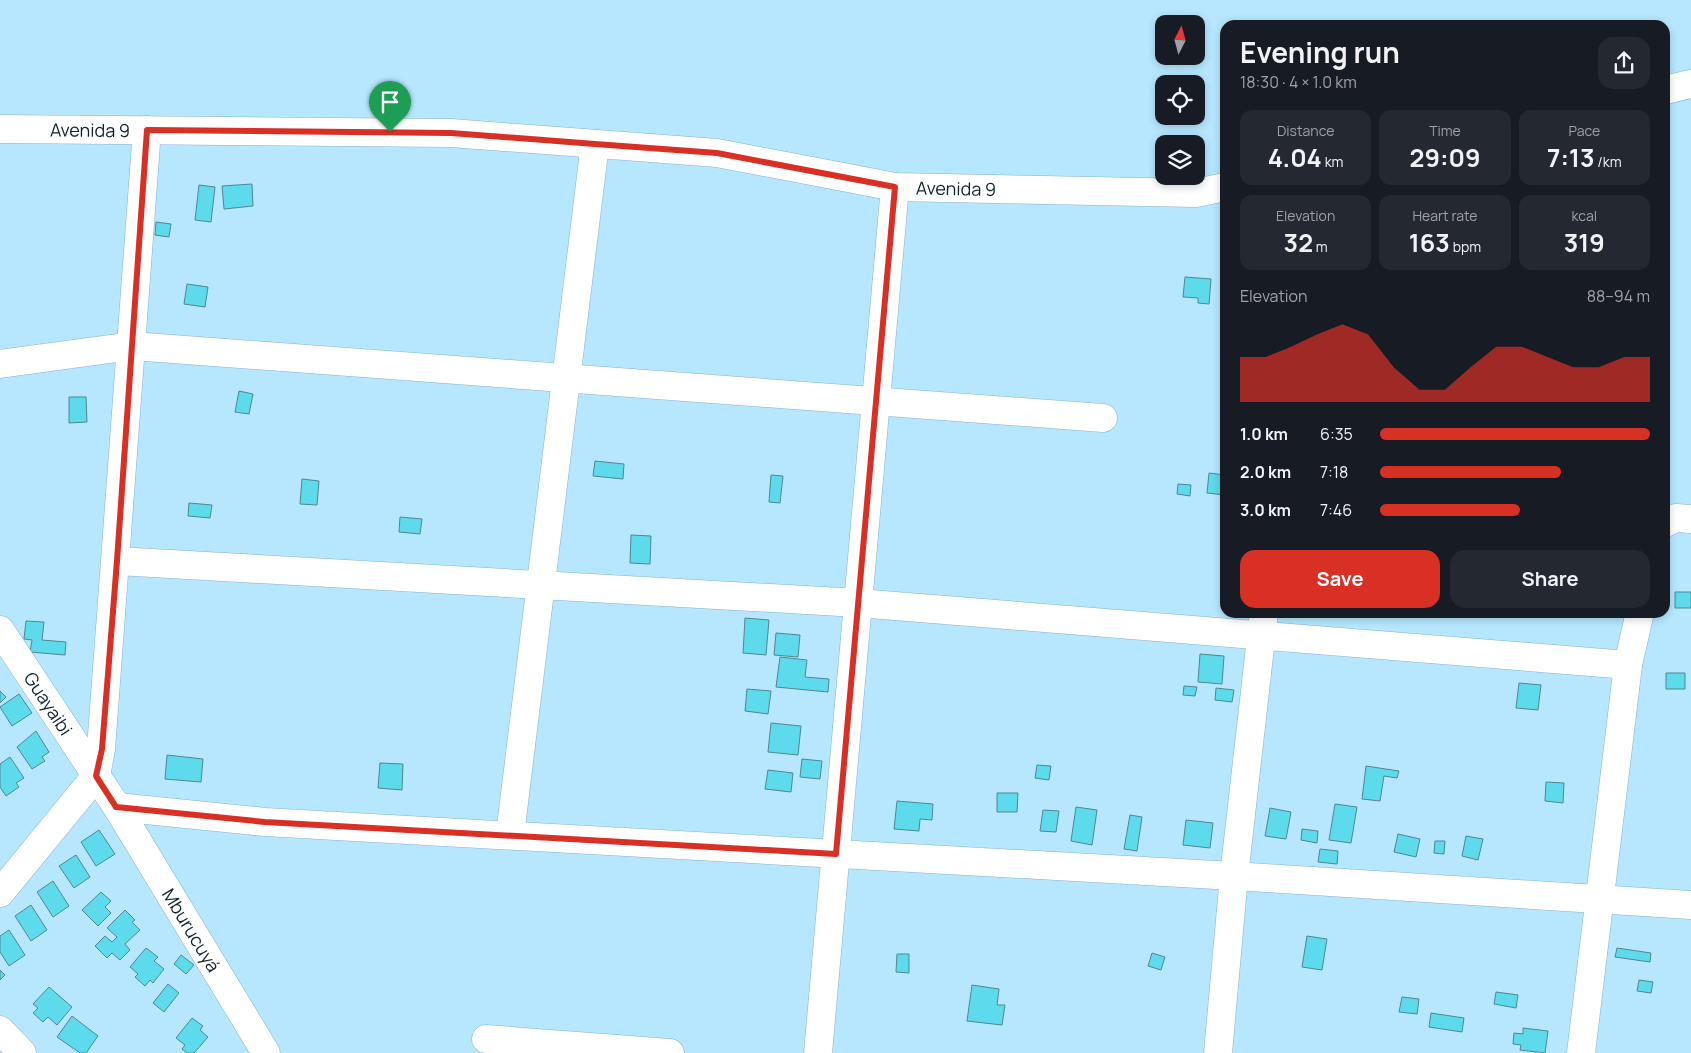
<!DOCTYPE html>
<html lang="en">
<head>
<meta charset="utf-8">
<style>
  :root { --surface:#171b24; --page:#242831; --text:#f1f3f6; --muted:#9ea1a6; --accent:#d93025 }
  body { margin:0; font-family:Manrope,sans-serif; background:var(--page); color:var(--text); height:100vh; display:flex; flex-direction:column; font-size:19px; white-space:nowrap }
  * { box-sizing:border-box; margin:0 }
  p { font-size:16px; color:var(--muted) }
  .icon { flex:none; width:28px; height:28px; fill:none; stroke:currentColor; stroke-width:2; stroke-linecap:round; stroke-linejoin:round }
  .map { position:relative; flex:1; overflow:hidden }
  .drawer { position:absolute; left:1220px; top:20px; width:450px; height:598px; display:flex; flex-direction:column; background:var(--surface); border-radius:15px; box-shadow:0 2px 8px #0003 }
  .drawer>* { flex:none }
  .needle { width:32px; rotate:6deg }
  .fabs { position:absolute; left:1155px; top:15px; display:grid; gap:10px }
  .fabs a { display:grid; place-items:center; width:50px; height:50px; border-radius:10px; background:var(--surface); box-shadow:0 2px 8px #0003; font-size:25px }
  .pin { position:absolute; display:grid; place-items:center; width:42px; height:42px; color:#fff; margin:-51px -21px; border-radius:50% 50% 50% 0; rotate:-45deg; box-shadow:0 0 5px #0007 }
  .pin .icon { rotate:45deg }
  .round { display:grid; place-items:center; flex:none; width:52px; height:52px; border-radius:15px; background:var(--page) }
  .headline { display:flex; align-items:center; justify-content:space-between; height:85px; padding:0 20px }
  h1 { font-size:28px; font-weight:700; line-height:38px }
  .figures { display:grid; grid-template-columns:repeat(3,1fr); gap:8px; height:85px; padding:5px 20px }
  .figures div { display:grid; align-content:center; border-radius:12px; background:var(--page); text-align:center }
  .figures b { font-size:25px; font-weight:700 }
  .figures small { font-size:14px; font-weight:400 }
  .figures p { font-size:14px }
  .chart { height:140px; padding:10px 20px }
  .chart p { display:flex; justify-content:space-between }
  .chart svg { width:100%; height:90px; margin-top:5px; fill:var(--accent); opacity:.7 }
  .cta { display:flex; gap:10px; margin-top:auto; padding:10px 20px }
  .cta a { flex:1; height:58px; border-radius:15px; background:var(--accent); color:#fff; font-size:20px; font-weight:700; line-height:58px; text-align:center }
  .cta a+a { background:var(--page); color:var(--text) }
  ul { padding:0 20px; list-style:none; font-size:16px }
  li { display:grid; grid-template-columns:80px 60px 1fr; align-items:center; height:38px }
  li i { height:12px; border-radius:6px; background:var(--accent) }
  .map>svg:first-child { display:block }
  .building { fill:#5edaed; stroke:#4f8790 }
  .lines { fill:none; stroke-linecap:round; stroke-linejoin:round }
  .minor-casing { stroke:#84b3ca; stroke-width:29 }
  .minor { stroke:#fff; stroke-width:28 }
  .route-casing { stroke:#fff; stroke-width:10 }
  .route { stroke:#d93025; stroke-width:6 }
  .labels { text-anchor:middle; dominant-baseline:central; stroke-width:4; stroke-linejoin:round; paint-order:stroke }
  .street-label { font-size:18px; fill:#0f222b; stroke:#fff }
</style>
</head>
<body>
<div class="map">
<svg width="1691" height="1053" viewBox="0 0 1691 1053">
  <rect width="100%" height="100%" fill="#b6e7ff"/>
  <!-- building -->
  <path class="building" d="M 252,184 L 253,206 L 224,209 L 222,186 Z
    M 199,185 L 215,187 L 211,222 L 195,220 Z
    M 156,222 L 171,224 L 169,237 L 155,235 Z
    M 1185,277 L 1211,279 L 1209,304 L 1198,303 L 1198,298 L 1183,297 Z
    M 187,284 L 208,287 L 205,307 L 184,304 Z
    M 239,391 L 253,394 L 249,414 L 235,412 Z
    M 69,397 L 86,397 L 87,422 L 69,423 Z
    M 595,461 L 624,464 L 623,479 L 593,476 Z
    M 1209,473 L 1225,475 L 1225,495 L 1207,493 Z
    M 771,475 L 783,476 L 780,503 L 769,502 Z
    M 302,479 L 319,481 L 317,505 L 300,504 Z
    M 1178,484 L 1191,485 L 1190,496 L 1177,494 Z
    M 189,503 L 212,505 L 210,518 L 188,516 Z
    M 400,517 L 422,519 L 420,534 L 399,532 Z
    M 631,535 L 651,536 L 650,564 L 630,563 Z
    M 1675,592 L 1691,592 L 1691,608 L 1675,608 Z
    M 745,618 L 769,620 L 766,655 L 743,653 Z
    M 26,621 L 44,622 L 42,640 L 66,642 L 65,655 L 30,652 L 32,640 L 24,639 Z
    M 776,633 L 800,635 L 798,657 L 774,655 Z
    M 1200,654 L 1224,656 L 1222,684 L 1198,682 Z
    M 780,657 L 807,660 L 805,677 L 829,679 L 828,692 L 776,687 Z
    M 1666,673 L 1685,673 L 1685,689 L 1666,689 Z
    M 1519,683 L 1541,685 L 1538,710 L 1516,708 Z
    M 1184,686 L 1197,687 L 1195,696 L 1183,695 Z
    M 1216,688 L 1234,690 L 1232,702 L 1215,700 Z
    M 747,689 L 771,691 L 768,714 L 745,711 Z
    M 0,691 L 6,697 L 0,703 Z
    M 19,694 L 32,713 L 12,726 L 0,707 Z
    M 771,723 L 801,726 L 798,755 L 768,752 Z
    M 36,731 L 49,752 L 42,757 L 45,761 L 32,769 L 17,747 Z
    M 167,755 L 203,759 L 201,782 L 165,779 Z
    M 10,757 L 24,778 L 16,783 L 19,787 L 6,796 L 0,787 L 0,764 Z
    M 802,759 L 822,761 L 820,779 L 800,777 Z
    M 380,763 L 403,764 L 402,790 L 378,788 Z
    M 1037,765 L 1051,766 L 1049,780 L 1035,778 Z
    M 1366,766 L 1399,771 L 1397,778 L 1384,776 L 1380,801 L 1362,799 Z
    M 768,770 L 793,773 L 791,792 L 765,789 Z
    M 1546,782 L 1564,783 L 1563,803 L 1545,801 Z
    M 997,793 L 1018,793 L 1017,812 L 997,812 Z
    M 897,801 L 933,804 L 932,820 L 920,819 L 919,831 L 894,829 Z
    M 1335,804 L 1357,807 L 1351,843 L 1329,840 Z
    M 1076,807 L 1097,810 L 1092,845 L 1071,841 Z
    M 1270,808 L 1291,812 L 1286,839 L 1265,836 Z
    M 1043,810 L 1059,811 L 1056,832 L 1040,831 Z
    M 1130,815 L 1142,817 L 1137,851 L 1124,849 Z
    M 1186,820 L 1213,823 L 1210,848 L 1183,845 Z
    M 1302,829 L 1318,831 L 1317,843 L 1301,840 Z
    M 99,830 L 115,854 L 96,866 L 81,842 Z
    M 1398,834 L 1420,839 L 1416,857 L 1394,852 Z
    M 1466,836 L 1483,839 L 1478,860 L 1462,856 Z
    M 1435,841 L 1445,841 L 1444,854 L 1434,853 Z
    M 1320,849 L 1338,851 L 1337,864 L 1318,862 Z
    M 76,855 L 90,877 L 74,888 L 59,866 Z
    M 53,881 L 69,906 L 53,917 L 37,892 Z
    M 101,892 L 111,901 L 105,907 L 111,913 L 98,926 L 82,910 Z
    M 31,905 L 47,930 L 31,941 L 15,916 Z
    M 125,910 L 135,920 L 132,922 L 140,930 L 125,944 L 130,950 L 120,960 L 112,953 L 107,958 L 95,946 L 105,936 L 112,942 L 117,937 L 107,928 Z
    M 9,930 L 25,955 L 9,966 L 0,952 L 0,936 Z
    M 1307,936 L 1327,939 L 1322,970 L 1302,967 Z
    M 146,948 L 158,957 L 154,961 L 164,969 L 153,983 L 150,980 L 145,986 L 135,977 L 138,974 L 130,967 Z
    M 1617,948 L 1651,953 L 1650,962 L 1615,957 Z
    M 1152,953 L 1165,957 L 1161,970 L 1148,966 Z
    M 897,954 L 909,954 L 909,973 L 896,972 Z
    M 181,955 L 194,965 L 186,974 L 174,964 Z
    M 0,970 L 5,975 L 0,980 Z
    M 1639,980 L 1653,982 L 1651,993 L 1637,991 Z
    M 168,984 L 179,993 L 164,1012 L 153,1003 Z
    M 972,985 L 999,989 L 997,1005 L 1005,1005 L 1002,1025 L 967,1021 Z
    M 49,987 L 72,1007 L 57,1025 L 48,1017 L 43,1022 L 33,1013 L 38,1008 L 33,1004 Z
    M 1496,992 L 1518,995 L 1516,1008 L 1494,1004 Z
    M 1402,997 L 1419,999 L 1417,1014 L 1399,1012 Z
    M 1431,1013 L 1464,1018 L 1462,1032 L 1429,1027 Z
    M 72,1016 L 98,1036 L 86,1053 L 80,1053 L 57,1037 Z
    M 192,1018 L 203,1026 L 200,1030 L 208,1037 L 194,1053 L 187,1053 L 182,1049 L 185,1045 L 176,1038 Z
    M 1523,1028 L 1548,1031 L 1545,1053 L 1520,1050 L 1521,1045 L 1513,1044 L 1514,1033 L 1523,1034 Z"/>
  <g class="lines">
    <!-- minor casing -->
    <g class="minor-casing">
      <g id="minor">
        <path d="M 1665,90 L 1691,84"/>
        <path id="s1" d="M 0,129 L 451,133 L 717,153 L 895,187 L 1196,193 L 1225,187"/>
        <path d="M 0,364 L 132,346 L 1103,418"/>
        <path d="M 1665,523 L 1676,518 L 1691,519"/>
        <path d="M 117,561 L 858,603 L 1628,665"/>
        <path id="s2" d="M 0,630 L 117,807 L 266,1053"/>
        <path d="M 117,807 L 265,822 L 1234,876 L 1691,905"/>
        <path d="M 510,835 L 595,144"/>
        <path d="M 0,893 L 96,776 L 101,749 L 147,130"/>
        <path d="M 0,1030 L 22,1053"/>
        <path d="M 486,1039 L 670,1053"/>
        <path d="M 818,1053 L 895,187"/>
        <path d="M 1218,1053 L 1234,876 L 1264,612"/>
        <path d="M 1581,1053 L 1628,665 L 1640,612"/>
      </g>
    </g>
    <!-- minor -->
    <use href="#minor" class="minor"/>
  </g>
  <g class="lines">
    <!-- route casing -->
    <g class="route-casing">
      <path id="route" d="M 147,130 L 451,133 L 595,144 L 717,153 L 895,187 L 836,854 L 265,822 L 116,807 L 96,776 L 102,749 L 117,561 Z"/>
    </g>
    <!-- route -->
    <use href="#route" class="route"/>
  </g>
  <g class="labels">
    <!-- street labels -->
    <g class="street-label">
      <text stroke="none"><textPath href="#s1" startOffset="90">Avenida 9</textPath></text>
      <text stroke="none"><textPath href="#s1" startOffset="960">Avenida 9</textPath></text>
      <text stroke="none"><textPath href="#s2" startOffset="88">Guayaibi</textPath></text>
      <text stroke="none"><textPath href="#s2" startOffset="356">Mburucuyá</textPath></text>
    </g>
  </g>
</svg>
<div class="fabs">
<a><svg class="needle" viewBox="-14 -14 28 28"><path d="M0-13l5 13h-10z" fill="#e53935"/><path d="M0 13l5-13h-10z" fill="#9ea1a6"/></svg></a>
<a><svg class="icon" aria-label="locate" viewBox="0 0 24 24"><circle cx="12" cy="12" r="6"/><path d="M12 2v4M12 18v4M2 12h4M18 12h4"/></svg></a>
<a><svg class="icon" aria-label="layers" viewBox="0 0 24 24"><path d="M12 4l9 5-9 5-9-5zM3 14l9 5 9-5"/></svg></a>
</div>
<div class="pin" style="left:390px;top:132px;background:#1e9e55"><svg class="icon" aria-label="arrive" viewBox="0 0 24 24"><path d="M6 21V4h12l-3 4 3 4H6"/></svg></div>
<section class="drawer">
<div class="headline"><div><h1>Evening run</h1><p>18:30 · 4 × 1.0 km</p></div><a class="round"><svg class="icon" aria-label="share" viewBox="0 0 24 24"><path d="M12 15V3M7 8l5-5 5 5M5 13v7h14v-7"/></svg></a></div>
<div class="figures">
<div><p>Distance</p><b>4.04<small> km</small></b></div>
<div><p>Time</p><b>29:09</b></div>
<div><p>Pace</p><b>7:13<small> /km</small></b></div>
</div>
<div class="figures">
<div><p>Elevation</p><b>32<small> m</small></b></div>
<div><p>Heart rate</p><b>163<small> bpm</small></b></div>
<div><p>kcal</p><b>319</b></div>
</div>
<div class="chart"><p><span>Elevation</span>88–94 m</p>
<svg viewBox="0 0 160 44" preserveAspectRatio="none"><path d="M0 44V22L10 22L20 17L30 11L40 6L50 11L60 27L70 38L80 38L90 27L100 17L110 17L120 22L130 27L140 27L150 22L160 22V44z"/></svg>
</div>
<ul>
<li><b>1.0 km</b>6:35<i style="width:100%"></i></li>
<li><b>2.0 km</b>7:18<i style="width:67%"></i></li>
<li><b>3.0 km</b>7:46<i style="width:52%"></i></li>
</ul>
<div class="cta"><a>Save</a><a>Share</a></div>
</section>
</div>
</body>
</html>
